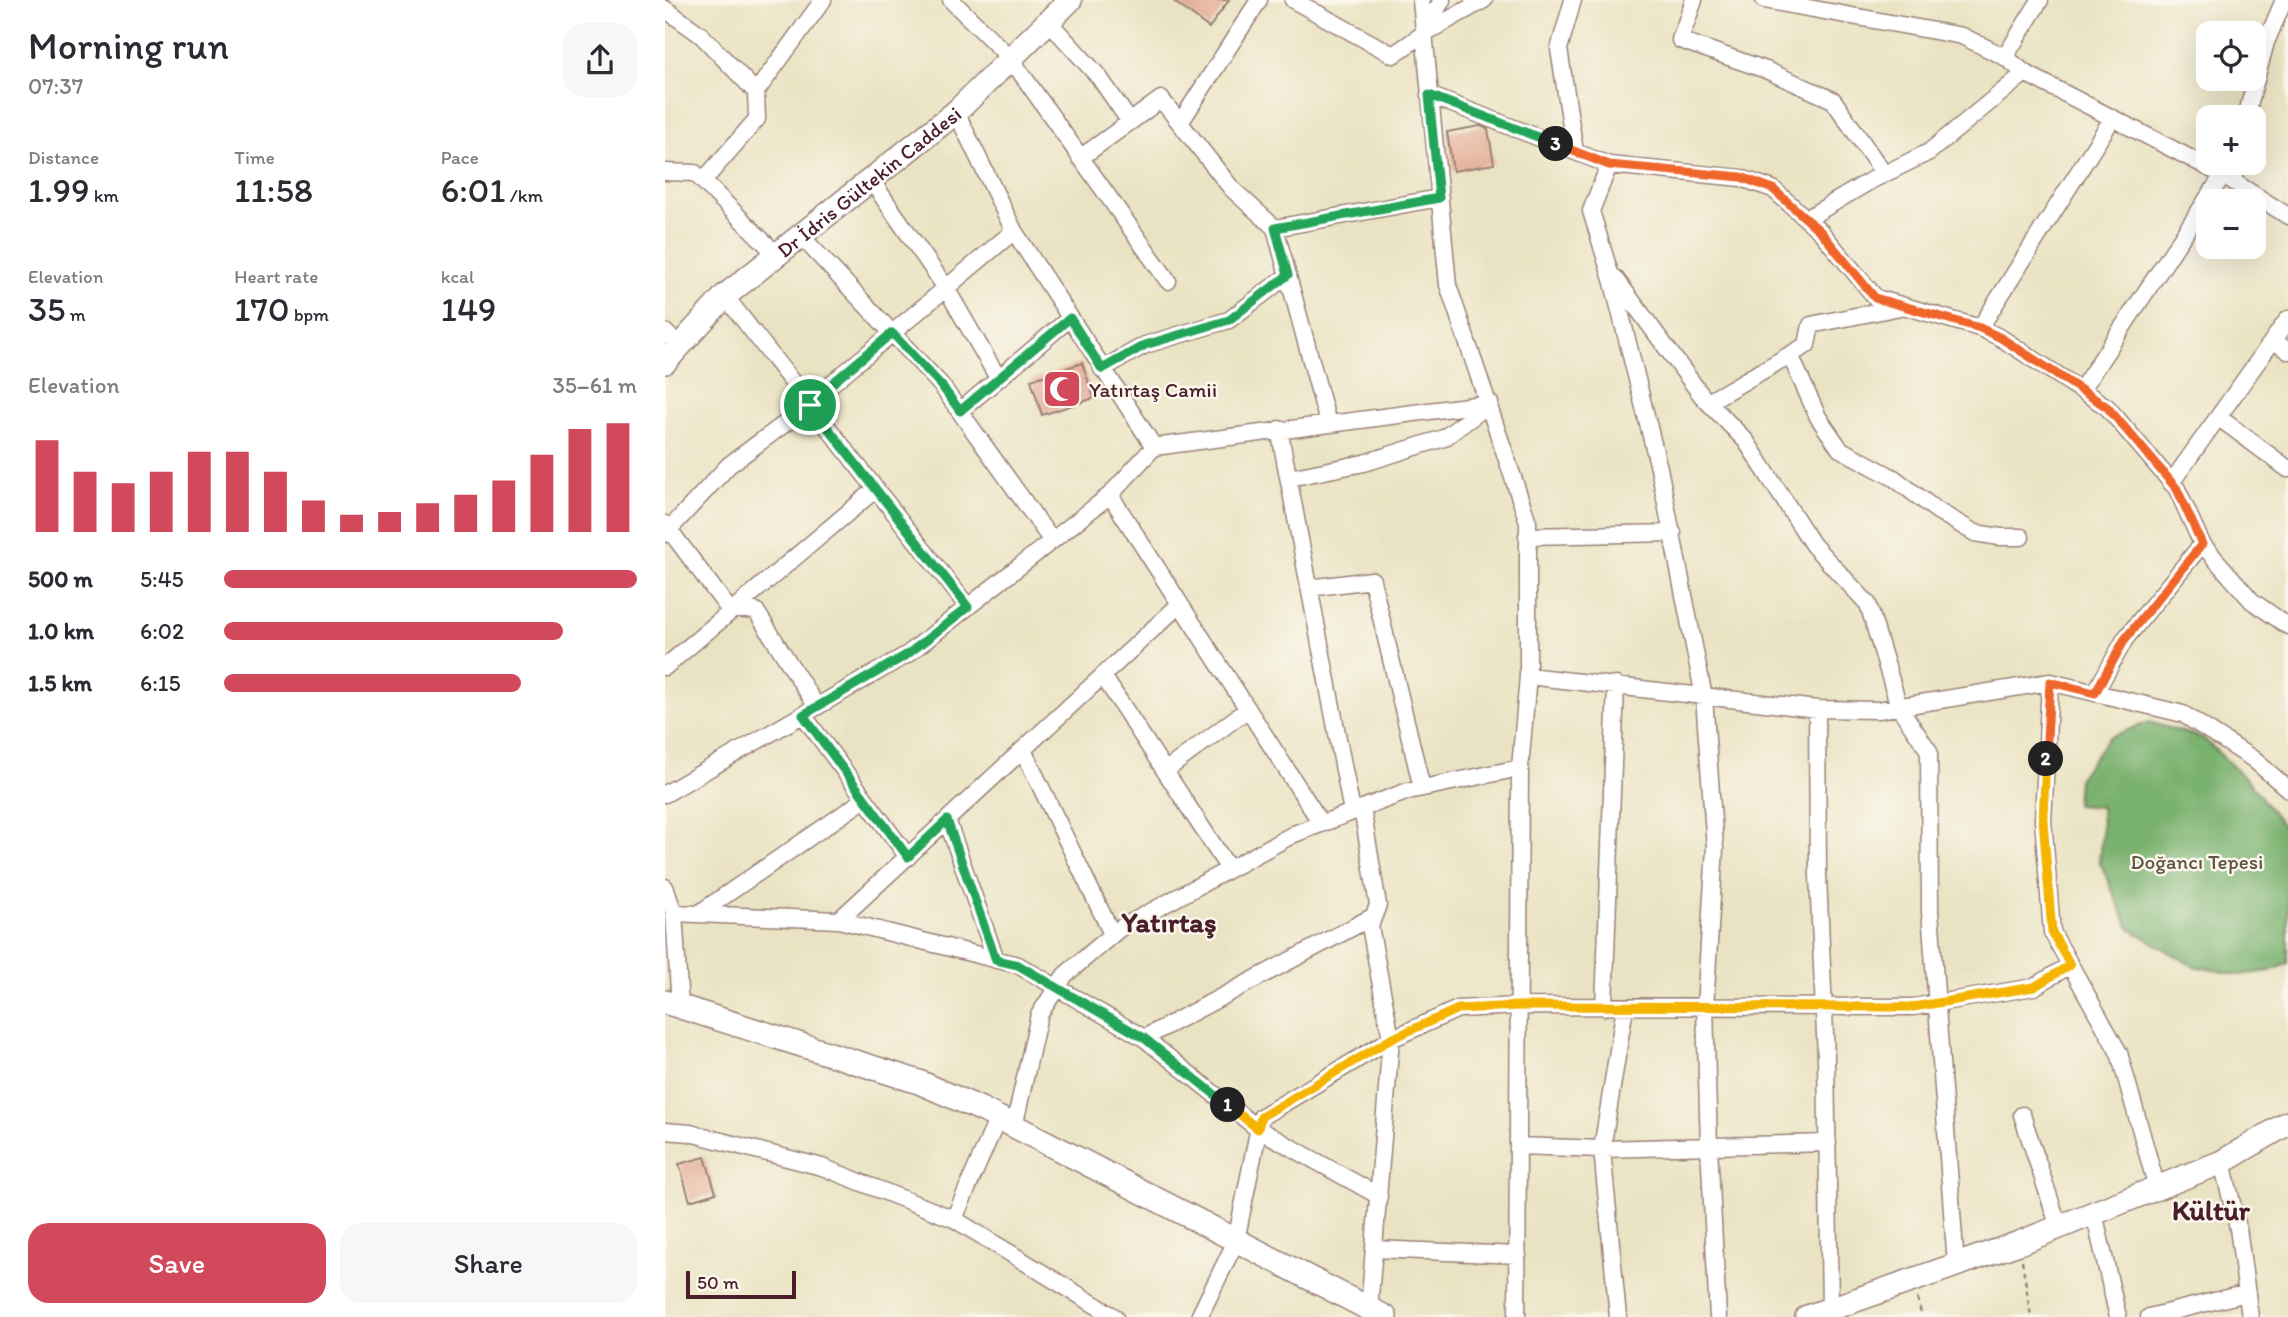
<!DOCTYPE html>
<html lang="en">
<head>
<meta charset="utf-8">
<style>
  :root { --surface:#fff; --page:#f7f7f7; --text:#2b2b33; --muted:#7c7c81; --accent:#d1495b }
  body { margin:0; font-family:Itim,sans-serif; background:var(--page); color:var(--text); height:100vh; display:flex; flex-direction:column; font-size:26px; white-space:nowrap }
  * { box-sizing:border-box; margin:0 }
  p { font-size:23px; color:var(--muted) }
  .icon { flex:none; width:38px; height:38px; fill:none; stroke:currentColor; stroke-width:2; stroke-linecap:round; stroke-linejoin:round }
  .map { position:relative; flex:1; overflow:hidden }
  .drawer { display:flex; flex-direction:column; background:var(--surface); width:665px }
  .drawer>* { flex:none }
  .controls { position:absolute; left:1531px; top:21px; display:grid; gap:14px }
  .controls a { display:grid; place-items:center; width:70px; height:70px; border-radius:14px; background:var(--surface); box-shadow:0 7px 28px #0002; font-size:35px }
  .scale { position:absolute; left:21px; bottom:18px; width:110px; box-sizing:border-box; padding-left:7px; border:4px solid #4a1f2b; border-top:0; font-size:19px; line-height:24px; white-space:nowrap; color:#4a1f2b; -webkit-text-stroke:5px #fbf7ec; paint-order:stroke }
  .pin { position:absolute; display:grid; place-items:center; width:60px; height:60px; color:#fff; margin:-30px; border:4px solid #fff; border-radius:50%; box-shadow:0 2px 7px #0007 }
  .km { position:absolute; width:35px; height:35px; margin:-18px; border-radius:50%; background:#222; color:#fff; font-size:19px; line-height:35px; text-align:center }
  .round { display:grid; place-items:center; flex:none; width:74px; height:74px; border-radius:21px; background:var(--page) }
  .headline { display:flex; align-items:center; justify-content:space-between; height:119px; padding:0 28px }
  h1 { font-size:38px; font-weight:600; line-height:52px }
  .metrics { display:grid; grid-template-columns:repeat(3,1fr); gap:10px; height:119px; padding:7px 28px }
  .metrics div { display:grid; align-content:center }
  .metrics b { font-size:35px; font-weight:600 }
  .metrics small { font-size:19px; font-weight:400 }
  .metrics p { font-size:19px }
  .chart { height:196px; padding:14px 28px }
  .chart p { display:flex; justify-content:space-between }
  .chart svg { width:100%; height:126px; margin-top:7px; stroke:var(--accent); stroke-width:6 }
  .cta { display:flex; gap:14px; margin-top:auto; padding:14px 28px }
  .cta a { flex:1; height:80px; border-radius:21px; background:var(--accent); color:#fff; font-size:28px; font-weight:600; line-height:80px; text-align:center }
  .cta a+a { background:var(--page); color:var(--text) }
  ul { padding:0 28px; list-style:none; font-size:23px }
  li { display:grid; grid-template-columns:112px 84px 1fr; align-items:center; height:52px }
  li i { height:18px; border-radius:9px; background:var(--accent) }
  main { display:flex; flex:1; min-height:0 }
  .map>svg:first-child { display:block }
  .forest { fill:#79b16e; stroke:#62684c; stroke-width:2 }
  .building { fill:#e4b099 }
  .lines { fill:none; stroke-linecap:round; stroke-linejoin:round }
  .street-casing { stroke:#9a8177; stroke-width:19 }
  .secondary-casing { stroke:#9a8177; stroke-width:26 }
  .path { stroke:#9a8177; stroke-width:2.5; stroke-dasharray:5 5; stroke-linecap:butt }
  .street { stroke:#fff; stroke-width:16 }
  .secondary { stroke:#fff; stroke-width:23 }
  .split-1-casing { stroke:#fff; stroke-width:14 }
  .split-2-casing { stroke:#fff; stroke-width:14 }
  .split-3-casing { stroke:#fff; stroke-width:14 }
  .split-4-casing { stroke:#fff; stroke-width:14 }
  .split-1 { stroke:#22a559; stroke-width:9 }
  .split-2 { stroke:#f5b400; stroke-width:9 }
  .split-3 { stroke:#f0652b; stroke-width:9 }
  .split-4 { stroke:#22a559; stroke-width:9 }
  .labels { text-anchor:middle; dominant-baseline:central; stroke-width:5; stroke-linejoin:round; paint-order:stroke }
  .street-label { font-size:21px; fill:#4a1f2b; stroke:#fbf7ec }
  .poi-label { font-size:21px; fill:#4a1f2b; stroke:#fbf7ec; text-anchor:start }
  .park-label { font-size:21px; fill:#615444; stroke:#fbf7ec }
  .district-label { font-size:28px; font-weight:bold; fill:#4a1f2b; stroke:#fbf7ec }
</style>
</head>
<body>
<main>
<section class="drawer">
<div class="headline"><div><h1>Morning run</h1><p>07:37</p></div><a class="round"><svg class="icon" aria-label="share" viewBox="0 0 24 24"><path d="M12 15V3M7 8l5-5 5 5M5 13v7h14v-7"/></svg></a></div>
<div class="metrics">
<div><p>Distance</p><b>1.99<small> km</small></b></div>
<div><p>Time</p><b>11:58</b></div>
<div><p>Pace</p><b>6:01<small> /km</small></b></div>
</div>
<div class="metrics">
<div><p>Elevation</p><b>35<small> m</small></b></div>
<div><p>Heart rate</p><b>170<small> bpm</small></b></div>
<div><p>kcal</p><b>149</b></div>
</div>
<div class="chart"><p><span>Elevation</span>35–61 m</p>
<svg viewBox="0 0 160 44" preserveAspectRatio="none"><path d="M5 44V12M15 44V23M25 44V27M35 44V23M45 44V16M55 44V16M65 44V23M75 44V33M85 44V38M95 44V37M105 44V34M115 44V31M125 44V26M135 44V17M145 44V8M155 44V6"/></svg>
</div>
<ul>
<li><b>500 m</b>5:45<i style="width:100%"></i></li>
<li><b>1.0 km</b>6:02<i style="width:82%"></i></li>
<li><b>1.5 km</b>6:15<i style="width:72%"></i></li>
</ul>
<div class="cta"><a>Save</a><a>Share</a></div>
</section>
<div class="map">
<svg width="1623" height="1317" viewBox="0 0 1623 1317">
  <rect width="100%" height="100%" fill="#fbf7ec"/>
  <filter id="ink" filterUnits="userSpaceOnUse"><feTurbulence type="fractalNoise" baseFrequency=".0143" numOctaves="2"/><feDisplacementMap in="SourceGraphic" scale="14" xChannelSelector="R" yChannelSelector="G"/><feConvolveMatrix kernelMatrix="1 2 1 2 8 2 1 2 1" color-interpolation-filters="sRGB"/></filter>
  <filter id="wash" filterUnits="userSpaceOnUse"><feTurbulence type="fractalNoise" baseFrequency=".00686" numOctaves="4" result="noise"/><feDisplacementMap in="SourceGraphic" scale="28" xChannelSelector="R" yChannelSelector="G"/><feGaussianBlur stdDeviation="1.57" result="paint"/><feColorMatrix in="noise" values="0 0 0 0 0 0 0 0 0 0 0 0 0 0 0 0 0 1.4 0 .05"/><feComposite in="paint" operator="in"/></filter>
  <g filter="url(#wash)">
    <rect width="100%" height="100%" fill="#eae3c3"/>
    <!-- forest -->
    <path class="forest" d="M 1484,722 L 1538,738 L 1586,784 L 1623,832 L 1623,964 L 1605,971 L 1574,975 L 1528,966 L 1464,928 L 1434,860 L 1437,833 L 1436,807 L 1411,805 L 1413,779 L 1444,737 Z"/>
    <g id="blocks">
      <!-- building -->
      <path class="building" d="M 507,0 L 564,0 L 544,28 Z
        M 815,126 L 823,129 L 829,164 L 788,171 L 782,132 Z
        M 417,363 L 429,398 L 377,415 L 366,380 Z
        M 40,1157 L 51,1193 L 25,1201 L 14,1164 Z"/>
    </g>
  </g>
  <g filter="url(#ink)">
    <use href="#blocks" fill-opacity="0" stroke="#9a8177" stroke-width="2"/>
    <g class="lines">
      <!-- street casing -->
      <g class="street-casing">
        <path id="street" d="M 286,0 L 346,59 L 503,281
          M 628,0 L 728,55 L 758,34 L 777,0
          M 756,0 L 783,285 L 863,522 L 863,676 L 855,768 L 852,1317
          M 908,0 L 894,49 L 910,151
          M 1029,0 L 1015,40 L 1101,70 L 1168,100 L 1219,174
          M 1099,0 L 1297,36 L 1340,57 L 1375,0
          M 0,9 L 36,35 L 91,92 L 158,0
          M 384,22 L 434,77 L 465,122 L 496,99 L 567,189 L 610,228 L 774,198
          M 758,34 L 819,0
          M 1340,57 L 1360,73 L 1558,175 L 1623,216
          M 764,95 L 944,165 L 1076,178 L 1108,189 L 1156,232 L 1211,298 L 1315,328 L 1336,338 L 1442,407 L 1512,489 L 1537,544 L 1587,601 L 1623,626
          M 291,112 L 349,231 L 489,447
          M 1581,117 L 1601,42 L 1619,0
          M 515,123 L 594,0
          M 415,158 L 465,122
          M 944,165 L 926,211 L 948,283 L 994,468 L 1039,697 L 1050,848 L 1040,1007 L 1044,1146 L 1053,1317
          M 0,172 L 30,173 L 112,255
          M 206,180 L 281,288 L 333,378
          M 1568,180 L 1572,163
          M 38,181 L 92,119 L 91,92
          M 1141,219 L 1205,181 L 1264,152 L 1360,73
          M 610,228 L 663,423
          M 136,236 L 276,385 L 387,541
          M 950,278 L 1037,396 L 1081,441 L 1148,545 L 1203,604 L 1234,707 L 1264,751 L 1265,911 L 1291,1266
          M 60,296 L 303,607
          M 1315,328 L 1447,119
          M 0,332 L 14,346
          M 1608,340 L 1623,351
          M 1125,355 L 1153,417 L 1175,449 L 1229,478 L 1271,510 L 1310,533 L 1335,537 L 1356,537
          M 437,369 L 480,345 L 564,320 L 623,275
          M 1416,390 L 1558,175
          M 1043,402 L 1142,345 L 1146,325 L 1235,307
          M 295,411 L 405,318
          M 1553,417 L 1623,469
          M 614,429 L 687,812
          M 624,478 L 699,463 L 779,438 L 823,405
          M 1506,483 L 1623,319
          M 445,495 L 656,823
          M 0,524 L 63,608 L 91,611 L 152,707
          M 0,534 L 64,465 L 145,405 L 164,386 L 349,231
          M 862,536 L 1008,533
          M 644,588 L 707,580 L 757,788
          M 0,667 L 211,489
          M 438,676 L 564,869
          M 863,676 L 1152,709 L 1213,710 L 1385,682 L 1518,714 L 1588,759 L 1623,789
          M 1385,682 L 1378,820 L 1387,932 L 1454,1053 L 1492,1188
          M 1430,693 L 1460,639 L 1537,544
          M 1152,709 L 1153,875 L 1161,1058 L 1165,1309
          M 138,715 L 243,857
          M 358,750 L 447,934
          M 500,771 L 583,709
          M 0,794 L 243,654 L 445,495 L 489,447 L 825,403
          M 697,808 L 713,905 L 705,926 L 726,1039 L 704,1309
          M 282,820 L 331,960
          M 0,887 L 9,913 L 174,920 L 353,965 L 479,1038 L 593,1129 L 714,1196
          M 9,913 L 15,1006
          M 33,914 L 200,799
          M 174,920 L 515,604
          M 939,1007 L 951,685
          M 479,1038 L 709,916
          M 1357,1115 L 1394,1227
          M 333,1118 L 289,1219 L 450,1317
          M 349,1127 L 374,1015 L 400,975 L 454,929 L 629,834 L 743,791 L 855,768
          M 0,1131 L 25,1133 L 157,1167 L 289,1219
          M 853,1146 L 937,1149 L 1163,1143
          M 1557,1162 L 1573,1228 L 1585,1317
          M 1429,1213 L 1453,1317
          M 709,1249 L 853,1255
          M 534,1317 L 571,1241 L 596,1117 L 726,1039 L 793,1009 L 853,1006 L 1248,1007 L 1369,987 L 1405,965
          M 953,1317 L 937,1149 L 960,1007
          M 1484,1317 L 1582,1293"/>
      </g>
      <!-- secondary casing -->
      <g class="secondary-casing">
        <g id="secondary">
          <path id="s1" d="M 0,362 L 60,296 L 291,112 L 405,0"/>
          <path d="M 0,1002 L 254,1082 L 318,1110 L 720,1317"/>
          <path d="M 1142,1317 L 1354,1243 L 1557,1162 L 1623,1123"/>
        </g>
      </g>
      <!-- path -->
      <path class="path" d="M 1357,1260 L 1366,1317
        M 1252,1298 L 1257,1317"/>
      <!-- street -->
      <use href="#street" class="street"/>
      <!-- secondary -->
      <use href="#secondary" class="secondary"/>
    </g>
  </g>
  <g class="lines" filter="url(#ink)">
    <!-- split-1 casing -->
    <g class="split-1-casing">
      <path id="split-1" d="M 145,405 L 303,607 L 243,654 L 138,715 L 243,857 L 282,820 L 331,960 L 353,965 L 479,1038 L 563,1105"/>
    </g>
    <!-- split-2 casing -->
    <g class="split-2-casing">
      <path id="split-2" d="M 563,1105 L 593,1129 L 596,1117 L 726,1039 L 793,1009 L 853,1006 L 1248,1007 L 1369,987 L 1405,965 L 1387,932 L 1378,820 L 1381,759"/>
    </g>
    <!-- split-3 casing -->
    <g class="split-3-casing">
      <path id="split-3" d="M 891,144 L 944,165 L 1076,177 L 1108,189 L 1156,232 L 1210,298 L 1315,328 L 1336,338 L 1442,407 L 1512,489 L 1537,544 L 1460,639 L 1430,693 L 1385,682 L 1381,759"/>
    </g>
    <!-- split-4 casing -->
    <g class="split-4-casing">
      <path id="split-4" d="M 145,405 L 164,386 L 227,333 L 276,385 L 295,411 L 405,318 L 437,369 L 480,345 L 564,320 L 623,275 L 610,228 L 774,198 L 764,95 L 891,144"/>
    </g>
    <!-- split-1 -->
    <use href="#split-1" class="split-1"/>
    <!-- split-2 -->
    <use href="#split-2" class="split-2"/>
    <!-- split-3 -->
    <use href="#split-3" class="split-3"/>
    <!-- split-4 -->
    <use href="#split-4" class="split-4"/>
  </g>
  <!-- icons -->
  <defs>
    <g id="mosque-square" transform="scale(2.0125)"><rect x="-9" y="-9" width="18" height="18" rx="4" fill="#d1495b" stroke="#fbf7ec"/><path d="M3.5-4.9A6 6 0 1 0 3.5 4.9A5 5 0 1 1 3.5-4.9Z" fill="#fff"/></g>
  </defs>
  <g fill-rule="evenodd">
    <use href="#mosque-square" x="397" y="389"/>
  </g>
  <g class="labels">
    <!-- street labels -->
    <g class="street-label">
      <text stroke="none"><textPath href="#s1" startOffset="273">Dr İdris Gültekin Caddesi</textPath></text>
    </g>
    <!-- poi labels -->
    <g class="poi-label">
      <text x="424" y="389">Yatırtaş Camii</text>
    </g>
    <!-- park labels -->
    <g class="park-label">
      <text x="1532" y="861">Doğancı Tepesi</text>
    </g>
    <!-- district labels -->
    <g class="district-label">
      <text x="504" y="922">Yatırtaş</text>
      <text x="1546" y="1210">Kültür</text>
    </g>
  </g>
</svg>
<div class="controls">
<a><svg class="icon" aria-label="locate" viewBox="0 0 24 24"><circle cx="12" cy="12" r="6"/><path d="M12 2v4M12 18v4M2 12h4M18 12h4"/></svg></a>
<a>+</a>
<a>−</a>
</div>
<div class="scale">50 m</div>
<div class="pin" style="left:145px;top:405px;background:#1e9e55"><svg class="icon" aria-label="arrive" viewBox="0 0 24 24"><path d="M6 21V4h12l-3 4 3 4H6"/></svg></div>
<b class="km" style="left:563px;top:1105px">1</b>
<b class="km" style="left:1381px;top:759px">2</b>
<b class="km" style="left:891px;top:144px">3</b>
</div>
</main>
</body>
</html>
